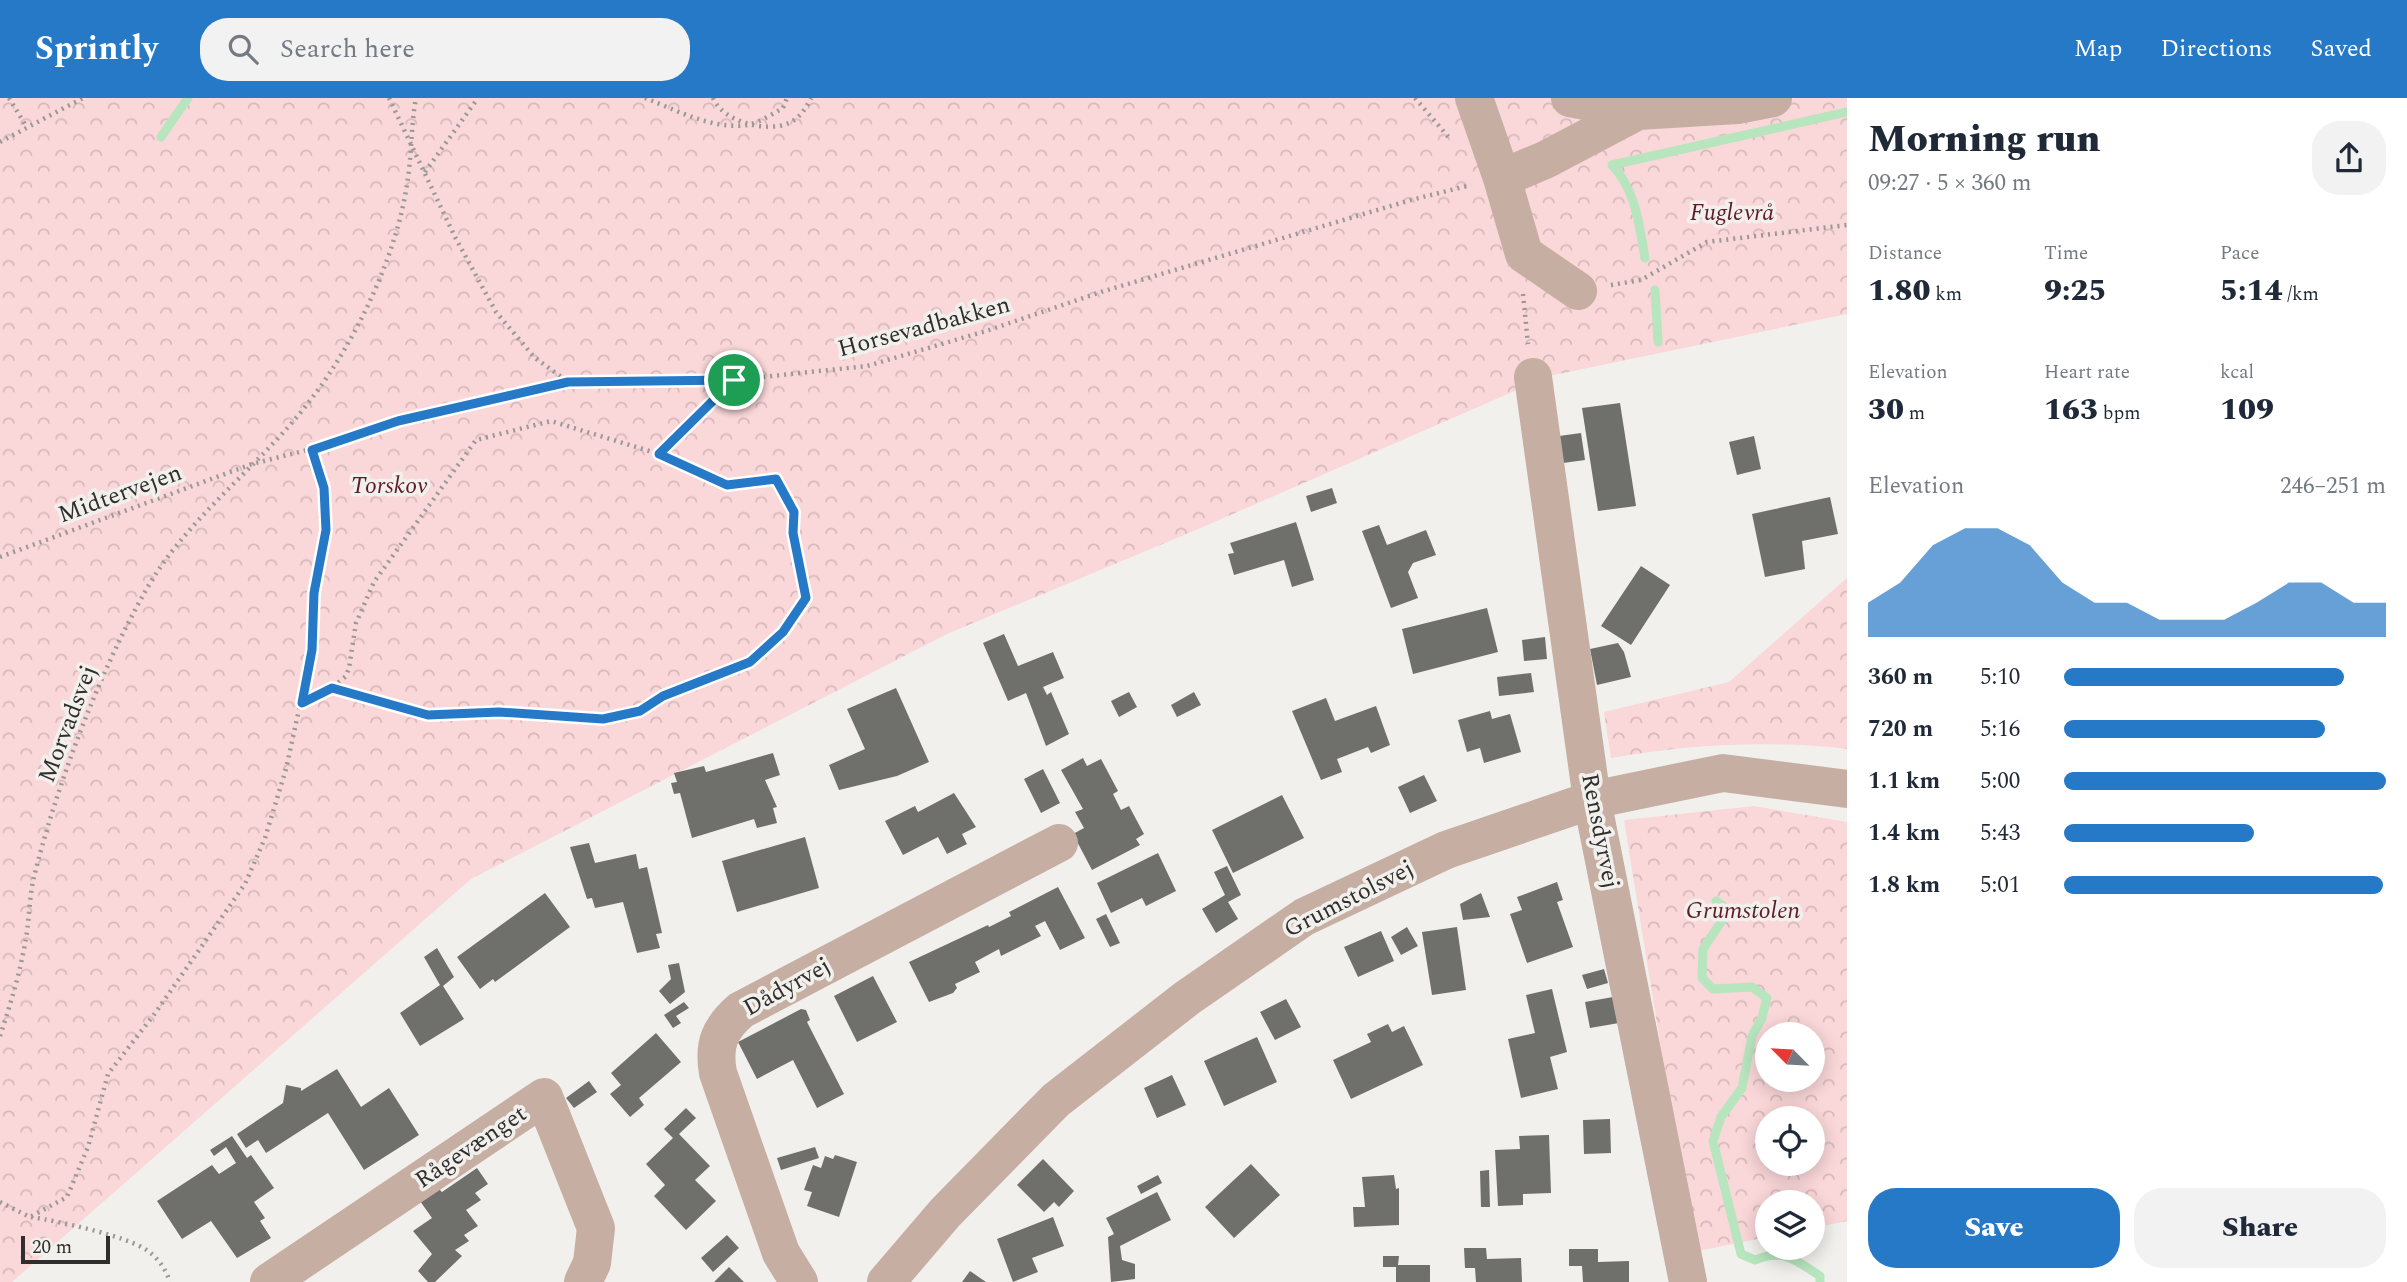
<!DOCTYPE html>
<html lang="en">
<head>
<meta charset="utf-8">
<style>
  :root { --surface:#fff; --page:#f2f2f3; --text:#1f2937; --muted:#747a83; --accent:#2679c7 }
  body { margin:0; font-family:Spectral,serif; background:var(--page); color:var(--text); height:100vh; display:flex; flex-direction:column; font-size:26px; white-space:nowrap }
  * { box-sizing:border-box; margin:0 }
  p { font-size:23px; color:var(--muted) }
  .icon { flex:none; width:38px; height:38px; fill:none; stroke:currentColor; stroke-width:2; stroke-linecap:round; stroke-linejoin:round }
  .map { position:relative; flex:1; overflow:hidden }
  .sheet { display:flex; flex-direction:column; background:var(--surface); width:560px }
  .sheet>* { flex:none }
  .needle { width:46px; rotate:294deg }
  .controls { position:absolute; left:1755px; top:924px; display:grid; gap:14px }
  .controls a { display:grid; place-items:center; width:70px; height:70px; border-radius:50%; background:var(--surface); box-shadow:0 4px 18px #0003; font-size:35px }
  .scale { position:absolute; left:21px; bottom:18px; width:89px; box-sizing:border-box; padding-left:7px; border:4px solid #2f2e2d; border-top:0; font-size:19px; line-height:24px; white-space:nowrap; color:#2f2e2d; -webkit-text-stroke:5px #f2f0ec; paint-order:stroke }
  .pin { position:absolute; display:grid; place-items:center; width:60px; height:60px; color:#fff; margin:-30px; border:4px solid #fff; border-radius:50%; box-shadow:0 2px 7px #0007 }
  .round { display:grid; place-items:center; flex:none; width:74px; height:74px; border-radius:28px; background:var(--page) }
  .head { display:flex; align-items:center; justify-content:space-between; height:119px; padding:0 21px }
  h1 { font-size:38px; font-weight:800; line-height:52px }
  .metrics { display:grid; grid-template-columns:repeat(3,1fr); gap:10px; height:119px; padding:7px 21px }
  .metrics div { display:grid; align-content:center }
  .metrics b { font-size:30px; font-weight:800 }
  .metrics small { font-size:19px; font-weight:400 }
  .metrics p { font-size:19px }
  .chart { height:196px; padding:14px 21px }
  .chart p { display:flex; justify-content:space-between }
  .chart svg { width:100%; height:126px; margin-top:7px; fill:var(--accent); opacity:.7 }
  .primary-button { display:flex; gap:14px; margin-top:auto; padding:14px 21px }
  .primary-button a { flex:1; height:80px; border-radius:28px; background:var(--accent); color:#fff; font-size:28px; font-weight:800; line-height:80px; text-align:center }
  .primary-button a+a { background:var(--page); color:var(--text) }
  ul { padding:0 21px; list-style:none; font-size:23px }
  li { display:grid; grid-template-columns:112px 84px 1fr; align-items:center; height:52px }
  li i { height:18px; border-radius:9px; background:var(--accent) }
  header { display:flex; align-items:center; gap:42px; box-sizing:border-box; height:98px; padding:0 35px; background:var(--accent); color:#fff }
  header strong { font-size:33px }
  nav { display:flex; gap:38px; margin-inline-start:auto; font-size:24px }
  .search { width:490px; height:63px; background:var(--page); display:flex; align-items:center; gap:18px; box-sizing:border-box; padding:0 24px; border-radius:28px; color:var(--muted); font-size:26px }
  main { display:flex; flex:1; min-height:0 }
  .map>svg:first-child { display:block }
  .forest { fill:url(#forest-crowns); fill-rule:evenodd }
  .lines { fill:none; stroke-linecap:round; stroke-linejoin:round }
  .stream { stroke:#b7e5be; stroke-width:9 }
  .building { fill:#6f6f6c }
  .path { stroke:#999895; stroke-width:4.5; stroke-dasharray:2 5; stroke-linecap:butt }
  .minor { stroke:#c6aea3; stroke-width:38 }
  .route-casing { stroke:#fff; stroke-width:14 }
  .route { stroke:#2679c7; stroke-width:9 }
  .labels { text-anchor:middle; dominant-baseline:central; stroke-width:7; stroke-linejoin:round; paint-order:stroke }
  .park-label { font-size:24px; font-style:italic; fill:#611a27; stroke:#f2f0ec }
  .street-label { font-size:24px; fill:#2f2e2d; stroke:#f2f0ec }
</style>
</head>
<body>
<header>
<strong>Sprintly</strong>
<div class="search"><svg class="icon" aria-label="search" viewBox="0 0 24 24"><circle cx="10" cy="10" r="6"/><path d="M15 15l6 6"/></svg>Search here</div>
<nav><a>Map</a><a>Directions</a><a>Saved</a></nav>
</header>
<main>
<div class="map">
<svg width="1847" height="1184" viewBox="0 0 1847 1184">
  <defs>
    <pattern id="forest-crowns" width="20" height="18" patternUnits="userSpaceOnUse" patternTransform="scale(1.75)"><rect width="20" height="18" fill="#fad7d9"/><path d="M2 6a3 3 0 1 1 6 0M12 15a3 3 0 1 1 6 0" fill="none" stroke="#d7b9bb"/></pattern>
  </defs>
  <rect width="100%" height="100%" fill="#f2f0ec"/>
  <!-- forest -->
  <path class="forest" d="M 0,0 L 1847,0 L 1847,216 L 1549,278 L 1196,432 L 947,536 L 471,781 L 12,1184 L 0,1184 Z
    M 1847,480 L 1847,651 C 1768,642 1689,646 1611,660 L 1604,614 L 1729,584 Z
    M 1754,708 L 1847,724 L 1847,1123 L 1813,1130 L 1813,1104 L 1768,1104 L 1767,1139 L 1694,1154 L 1624,722 ZM 1768,936 L 1813,936 L 1813,982 L 1768,982 ZM 1768,1020 L 1813,1020 L 1813,1066 L 1768,1066 Z"/>
  <g class="lines">
    <!-- stream -->
    <path class="stream" d="M 161,39 L 188,0
      M 1645,160 C 1639,127 1636,92 1612,67 L 1847,14
      M 1655,192 L 1658,244
      M 1716,803 L 1729,812 L 1703,851 L 1702,880 L 1713,891 L 1752,889 L 1767,900 L 1762,920 L 1752,938 L 1742,990 L 1721,1019 L 1713,1043 L 1741,1156 L 1755,1162 C 1784,1150 1795,1162 1820,1178 L 1820,1184"/>
  </g>
  <!-- building -->
  <path class="building" d="M 1620,305 L 1636,408 L 1598,413 L 1582,310 Z
    M 1581,335 L 1585,362 L 1563,365 L 1559,338 Z
    M 1754,338 L 1761,371 L 1737,377 L 1729,344 Z
    M 1332,390 L 1337,405 L 1311,414 L 1306,398 Z
    M 1830,399 L 1838,436 L 1802,443 L 1805,471 L 1765,479 L 1752,416 Z
    M 1296,424 L 1314,482 L 1292,489 L 1284,462 L 1234,477 L 1228,456 L 1234,455 L 1230,445 Z
    M 1379,427 L 1387,447 L 1426,432 L 1436,457 L 1413,465 L 1408,474 L 1418,500 L 1391,510 L 1362,433 Z
    M 1641,468 L 1670,487 L 1631,547 L 1601,528 Z
    M 1487,510 L 1498,554 L 1413,576 L 1402,531 Z
    M 1004,536 L 1018,568 L 1053,554 L 1064,580 L 1043,589 L 1047,597 L 1051,594 L 1069,636 L 1046,648 L 1026,595 L 1008,603 L 983,545 Z
    M 1545,539 L 1547,561 L 1524,563 L 1522,542 Z
    M 1618,545 L 1624,554 L 1631,579 L 1597,587 L 1590,551 Z
    M 1531,575 L 1534,594 L 1499,598 L 1497,579 Z
    M 896,590 L 929,664 L 897,678 L 839,692 L 829,667 L 865,651 L 847,611 Z
    M 1129,594 L 1137,609 L 1119,619 L 1111,603 Z
    M 1194,594 L 1201,607 L 1177,619 L 1171,607 Z
    M 1326,600 L 1335,623 L 1376,608 L 1390,647 L 1371,655 L 1368,649 L 1337,661 L 1342,674 L 1321,682 L 1292,613 Z
    M 1490,613 L 1492,621 L 1510,616 L 1521,654 L 1484,665 L 1480,650 L 1467,654 L 1458,622 Z
    M 773,655 L 780,677 L 765,682 L 777,709 L 773,710 L 777,725 L 757,730 L 754,721 L 692,740 L 680,695 L 674,696 L 671,685 L 677,684 L 674,675 L 704,668 L 706,674 Z
    M 1083,660 L 1087,668 L 1101,661 L 1118,693 L 1113,696 L 1121,712 L 1129,708 L 1144,736 L 1136,741 L 1140,747 L 1092,772 L 1073,736 L 1084,730 L 1075,714 L 1083,711 L 1061,672 Z
    M 1043,671 L 1060,705 L 1041,715 L 1024,681 Z
    M 1424,677 L 1437,703 L 1410,715 L 1398,689 Z
    M 954,695 L 976,729 L 962,736 L 967,746 L 947,756 L 938,739 L 903,757 L 885,723 L 915,708 L 918,714 Z
    M 1282,697 L 1304,740 L 1233,775 L 1212,732 Z
    M 805,739 L 819,790 L 737,814 L 722,763 Z
    M 589,745 L 595,765 L 636,756 L 639,771 L 647,769 L 662,835 L 656,836 L 660,850 L 637,855 L 623,804 L 595,810 L 592,800 L 587,801 L 570,749 Z
    M 1158,755 L 1176,793 L 1146,808 L 1142,800 L 1111,815 L 1097,785 Z
    M 1227,768 L 1241,797 L 1228,804 L 1238,821 L 1216,835 L 1202,811 L 1225,797 L 1214,774 Z
    M 1557,784 L 1563,802 L 1557,804 L 1573,849 L 1527,865 L 1510,816 L 1522,812 L 1517,799 Z
    M 1058,789 L 1085,840 L 1060,852 L 1045,823 L 1035,828 L 1041,838 L 1001,858 L 999,851 L 975,864 L 980,874 L 955,886 L 957,890 L 953,895 L 929,904 L 909,864 L 988,827 L 989,829 L 1011,818 L 1009,814 Z
    M 545,795 L 570,829 L 495,884 L 493,881 L 480,891 L 457,859 Z
    M 1481,795 L 1490,819 L 1463,822 L 1460,806 Z
    M 1106,816 L 1120,845 L 1110,849 L 1096,821 Z
    M 1407,829 L 1418,848 L 1401,857 L 1391,839 Z
    M 1457,829 L 1466,892 L 1432,897 L 1422,834 Z
    M 1381,833 L 1394,863 L 1358,879 L 1344,849 Z
    M 437,850 L 454,879 L 443,888 L 464,921 L 420,948 L 400,915 L 440,887 L 424,859 Z
    M 679,865 L 685,894 L 670,906 L 659,893 L 671,881 L 668,867 Z
    M 1604,871 L 1608,885 L 1587,891 L 1582,877 Z
    M 873,878 L 897,924 L 857,944 L 834,898 Z
    M 1552,891 L 1567,954 L 1550,959 L 1558,991 L 1521,1000 L 1508,941 L 1535,935 L 1526,897 Z
    M 1613,899 L 1619,925 L 1590,930 L 1585,904 Z
    M 1286,901 L 1301,929 L 1275,942 L 1260,914 Z
    M 684,904 L 689,910 L 676,918 L 681,925 L 673,930 L 664,917 Z
    M 801,911 L 806,912 L 810,922 L 807,924 L 844,996 L 817,1010 L 793,962 L 757,981 L 738,944 Z
    M 1388,926 L 1392,934 L 1404,928 L 1423,967 L 1351,1001 L 1333,962 L 1371,944 L 1367,936 Z
    M 656,935 L 681,964 L 639,1000 L 644,1007 L 630,1019 L 610,996 L 621,987 L 611,975 Z
    M 1257,939 L 1277,984 L 1224,1008 L 1204,963 Z
    M 337,971 L 361,1009 L 389,990 L 419,1037 L 364,1072 L 328,1015 L 266,1055 L 258,1042 L 246,1050 L 237,1036 L 283,1005 L 286,987 L 301,990 L 301,993 Z
    M 1172,977 L 1186,1007 L 1157,1020 L 1144,990 Z
    M 589,983 L 597,994 L 574,1010 L 566,1000 Z
    M 686,1010 L 696,1020 L 679,1036 L 710,1068 L 695,1082 L 716,1103 L 686,1132 L 654,1098 L 665,1087 L 646,1066 L 673,1040 L 664,1031 Z
    M 1610,1021 L 1611,1055 L 1584,1056 L 1583,1022 Z
    M 1549,1037 L 1551,1095 L 1523,1096 L 1523,1107 L 1498,1108 L 1495,1052 L 1520,1051 L 1519,1038 Z
    M 232,1038 L 247,1060 L 251,1057 L 274,1090 L 254,1104 L 265,1120 L 260,1123 L 271,1140 L 237,1160 L 211,1123 L 182,1141 L 157,1103 L 212,1067 L 219,1076 L 236,1065 L 226,1049 L 214,1058 L 210,1052 Z
    M 815,1049 L 819,1060 L 781,1072 L 777,1060 Z
    M 835,1057 L 857,1064 L 839,1119 L 807,1108 L 812,1094 L 804,1092 L 813,1067 L 821,1070 L 825,1058 L 833,1061 Z
    M 1043,1061 L 1074,1093 L 1059,1109 L 1054,1104 L 1044,1114 L 1017,1087 Z
    M 1251,1066 L 1280,1097 L 1234,1140 L 1205,1109 Z
    M 477,1070 L 488,1086 L 475,1095 L 481,1102 L 466,1112 L 478,1128 L 464,1137 L 469,1143 L 455,1152 L 462,1158 L 435,1184 L 428,1184 L 418,1173 L 432,1156 L 413,1133 L 432,1120 L 420,1103 L 439,1091 L 442,1094 Z
    M 1489,1072 L 1490,1109 L 1481,1109 L 1480,1073 Z
    M 1158,1077 L 1162,1085 L 1141,1096 L 1137,1088 Z
    M 1394,1077 L 1396,1091 L 1399,1090 L 1399,1127 L 1354,1129 L 1353,1109 L 1365,1109 L 1362,1079 Z
    M 1157,1094 L 1171,1122 L 1120,1148 L 1122,1162 L 1135,1166 L 1135,1181 L 1111,1184 L 1108,1139 L 1114,1136 L 1106,1120 Z
    M 1053,1119 L 1064,1148 L 1032,1160 L 1038,1174 L 1013,1184 L 997,1141 Z
    M 727,1137 L 739,1150 L 713,1174 L 701,1160 Z
    M 1464,1150 L 1486,1150 L 1487,1161 L 1521,1160 L 1522,1184 L 1476,1184 L 1475,1170 L 1465,1170 Z
    M 1569,1151 L 1598,1151 L 1598,1164 L 1629,1163 L 1629,1184 L 1583,1184 L 1582,1168 L 1569,1168 Z
    M 1383,1158 L 1399,1158 L 1398,1167 L 1430,1167 L 1430,1184 L 1396,1184 L 1396,1169 L 1383,1169 Z
    M 729,1169 L 744,1184 L 714,1184 Z
    M 970,1173 L 986,1184 L 962,1184 Z"/>
  <g class="lines">
    <!-- path -->
    <path class="path" d="M 9,0 L 26,28
      M 389,0 L 455,139 L 496,214 L 535,260 L 567,283
      M 645,0 C 676,12 713,32 747,27 C 759,25 772,16 783,10 L 787,0
      M 713,0 C 723,24 767,35 789,25 C 800,20 806,10 811,0
      M 1415,0 L 1451,42
      M 0,44 L 83,0
      M 425,74 L 478,0
      M 1611,187 L 1641,182 L 1707,144 L 1847,127
      M 1523,196 L 1528,246
      M 0,459 L 252,366 L 343,343 L 398,323 L 568,283 L 734,282 L 867,268 L 986,233 L 1104,193 L 1411,102 L 1471,87
      M 333,589 L 346,578 L 349,570 L 356,525 L 374,484 L 476,342 L 551,323 L 659,356 L 733,283
      M 303,604 L 332,590 L 428,617 L 499,614 L 603,621 L 640,613 L 663,598 L 750,564 L 784,534 L 806,500 L 793,435 L 794,414 L 777,381 L 727,387 L 659,356
      M 0,938 C 10,908 19,878 25,846 C 29,826 29,804 33,783 C 55,692 99,574 146,492 C 188,418 261,368 312,300 C 357,241 399,153 408,79 C 412,52 411,27 416,0
      M 0,1104 L 30,1119 L 67,1099 L 88,1049 L 108,976 L 156,914 L 245,786 L 265,740 L 286,671 L 312,552 L 314,495 L 326,432 L 324,390 L 312,352
      M 31,1119 C 57,1123 128,1138 148,1153 C 159,1161 166,1172 170,1184"/>
    <!-- minor -->
    <path class="minor" d="M 1474,0 L 1502,80 L 1524,156 L 1578,193
      M 1570,0 L 1638,13 L 1737,7 L 1773,0
      M 1502,80 L 1545,62 L 1638,13
      M 1533,279 L 1592,702 L 1688,1184
      M 269,1184 L 544,999 L 596,1130 L 592,1165 L 583,1184
      M 799,1184 L 781,1155 L 718,975 C 713,947 719,931 741,912 L 1059,745
      M 886,1184 L 945,1115 L 1056,1002 L 1187,900 L 1304,819 L 1446,752 L 1592,702 L 1723,675 L 1847,691"/>
  </g>
  <g class="lines">
    <!-- route casing -->
    <g class="route-casing">
      <path id="route" d="M 734,282 L 659,356 L 727,387 L 776,381 L 794,414 L 793,435 L 806,500 L 783,534 L 750,564 L 663,598 L 640,613 L 603,621 L 499,614 L 428,617 L 332,590 L 302,605 L 312,552 L 314,495 L 326,432 L 324,390 L 312,352 L 398,323 L 568,284 Z"/>
    </g>
    <!-- route -->
    <use href="#route" class="route"/>
  </g>
  <g class="labels">
    <!-- park labels -->
    <g class="park-label">
      <text x="1732" y="115">Fuglevrå</text>
      <text x="389" y="388">Torskov</text>
      <text x="1743" y="813">Grumstolen</text>
    </g>
    <!-- street labels -->
    <g class="street-label">
      <text transform="translate(924 229) rotate(-15)">Horsevadbakken</text>
      <text transform="translate(120 396) rotate(-20)">Midtervejen</text>
      <text transform="translate(68 626) rotate(-69)">Morvadsvej</text>
      <text transform="translate(1600 733) rotate(79)">Rensdyrvej</text>
      <text transform="translate(1349 801) rotate(-27)">Grumstolsvej</text>
      <text transform="translate(787 889) rotate(-29)">Dådyrvej</text>
      <text transform="translate(471 1049) rotate(-34)">Rågevænget</text>
    </g>
  </g>
</svg>
<div class="controls">
<a><svg class="needle" viewBox="-14 -14 28 28"><path d="M0-13l5 13h-10z" fill="#e53935"/><path d="M0 13l5-13h-10z" fill="#747a83"/></svg></a>
<a><svg class="icon" aria-label="locate" viewBox="0 0 24 24"><circle cx="12" cy="12" r="6"/><path d="M12 2v4M12 18v4M2 12h4M18 12h4"/></svg></a>
<a><svg class="icon" aria-label="layers" viewBox="0 0 24 24"><path d="M12 4l9 5-9 5-9-5zM3 14l9 5 9-5"/></svg></a>
</div>
<div class="scale">20 m</div>
<div class="pin" style="left:734px;top:282px;background:#1e9e55"><svg class="icon" aria-label="arrive" viewBox="0 0 24 24"><path d="M6 21V4h12l-3 4 3 4H6"/></svg></div>
</div>
<section class="sheet">
<div class="head"><div><h1>Morning run</h1><p>09:27 · 5 × 360 m</p></div><a class="round"><svg class="icon" aria-label="share" viewBox="0 0 24 24"><path d="M12 15V3M7 8l5-5 5 5M5 13v7h14v-7"/></svg></a></div>
<div class="metrics">
<div><p>Distance</p><b>1.80<small> km</small></b></div>
<div><p>Time</p><b>9:25</b></div>
<div><p>Pace</p><b>5:14<small> /km</small></b></div>
</div>
<div class="metrics">
<div><p>Elevation</p><b>30<small> m</small></b></div>
<div><p>Heart rate</p><b>163<small> bpm</small></b></div>
<div><p>kcal</p><b>109</b></div>
</div>
<div class="chart"><p><span>Elevation</span>246–251 m</p>
<svg viewBox="0 0 160 44" preserveAspectRatio="none"><path d="M0 44V32L10 25L20 12L30 6L40 6L50 12L60 25L70 32L80 32L90 38L100 38L110 38L120 32L130 25L140 25L150 32L160 32V44z"/></svg>
</div>
<ul>
<li><b>360 m</b>5:10<i style="width:87%"></i></li>
<li><b>720 m</b>5:16<i style="width:81%"></i></li>
<li><b>1.1 km</b>5:00<i style="width:100%"></i></li>
<li><b>1.4 km</b>5:43<i style="width:59%"></i></li>
<li><b>1.8 km</b>5:01<i style="width:99%"></i></li>
</ul>
<div class="primary-button"><a>Save</a><a>Share</a></div>
</section>
</main>
</body>
</html>
